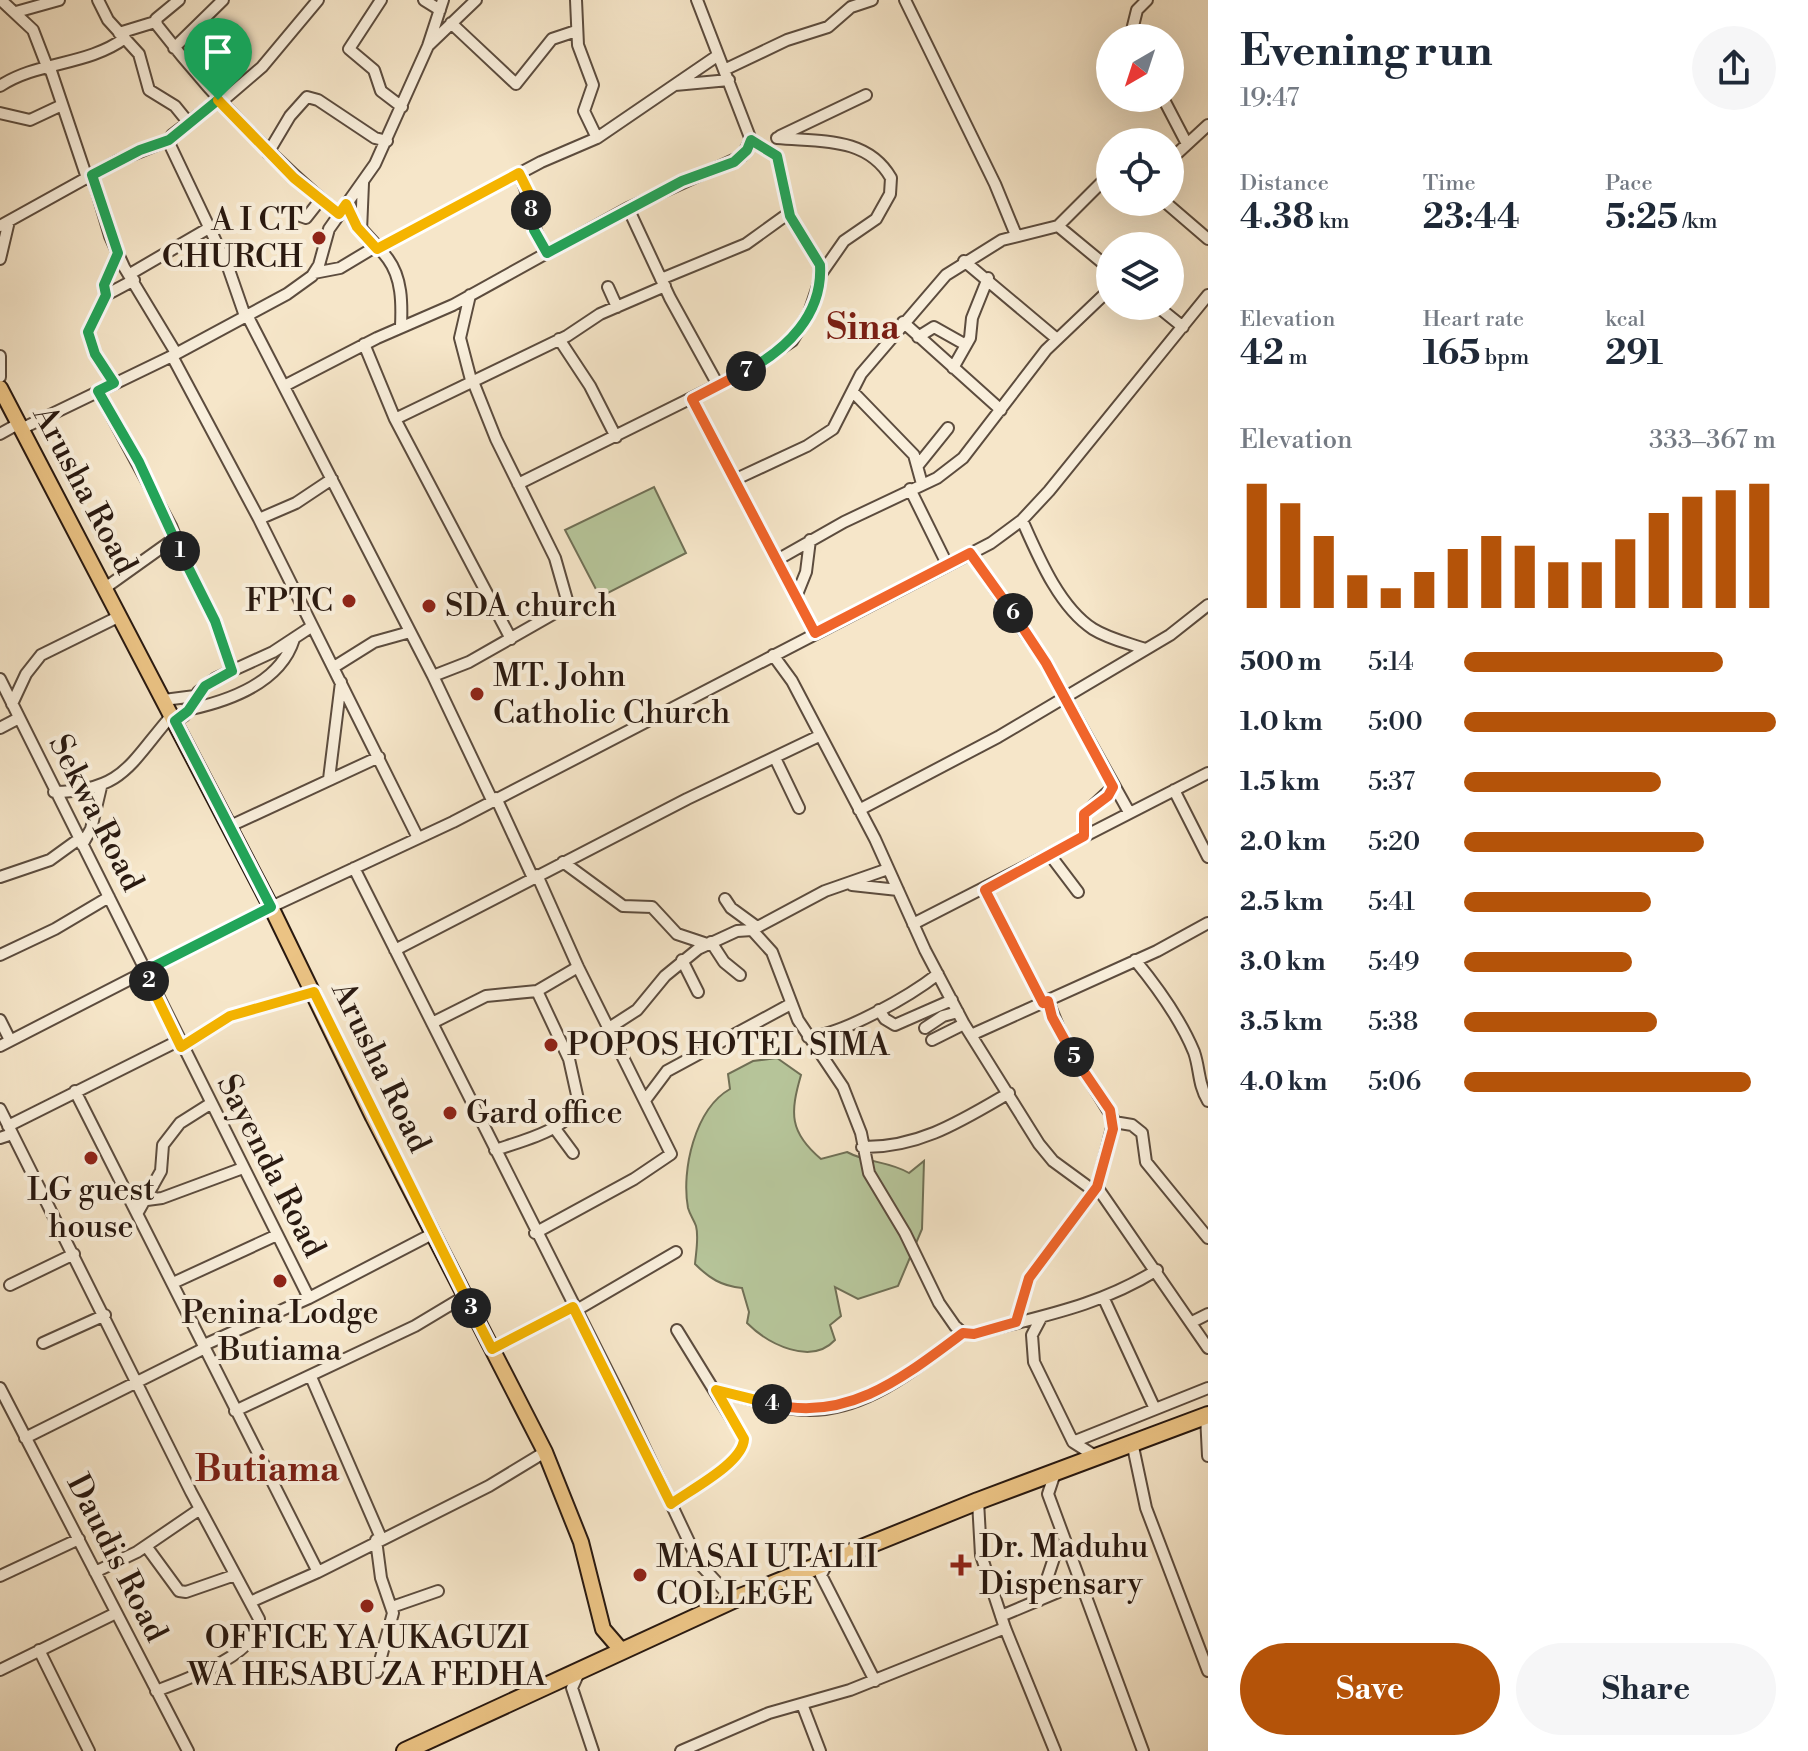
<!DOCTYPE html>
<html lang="en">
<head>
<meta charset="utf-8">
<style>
  :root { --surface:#fff; --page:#f6f6f7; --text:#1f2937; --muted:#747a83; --accent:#b45309 }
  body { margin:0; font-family:"Libre Bodoni",serif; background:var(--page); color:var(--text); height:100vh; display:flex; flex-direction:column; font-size:30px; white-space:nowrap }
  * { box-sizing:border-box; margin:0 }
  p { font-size:26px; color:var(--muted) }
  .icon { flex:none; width:44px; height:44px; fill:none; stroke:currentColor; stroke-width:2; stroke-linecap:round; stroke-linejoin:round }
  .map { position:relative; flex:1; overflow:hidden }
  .sheet { display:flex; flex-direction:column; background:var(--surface); width:600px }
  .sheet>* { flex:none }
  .needle { width:52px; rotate:219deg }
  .fabs { position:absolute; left:1096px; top:24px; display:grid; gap:16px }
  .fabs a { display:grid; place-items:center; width:88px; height:88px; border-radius:50%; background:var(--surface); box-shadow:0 8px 32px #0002; font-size:40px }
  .pin { position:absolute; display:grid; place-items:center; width:68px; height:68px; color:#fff; margin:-82px -34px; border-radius:50% 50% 50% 0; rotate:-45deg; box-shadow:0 0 8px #0007 }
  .pin .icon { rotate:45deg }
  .km { position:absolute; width:40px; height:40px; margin:-20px; border-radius:50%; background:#222; color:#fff; font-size:22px; line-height:40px; text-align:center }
  .round { display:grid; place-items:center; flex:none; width:84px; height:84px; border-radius:42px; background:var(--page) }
  .overview { display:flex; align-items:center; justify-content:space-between; height:136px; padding:0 32px }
  h1 { font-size:44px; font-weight:700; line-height:60px }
  .metrics { display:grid; grid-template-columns:repeat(3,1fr); gap:12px; height:136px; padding:8px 32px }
  .metrics div { display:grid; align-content:center }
  .metrics b { font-size:34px; font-weight:700 }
  .metrics small { font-size:22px; font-weight:400 }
  .metrics p { font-size:22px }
  .chart { height:224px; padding:16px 32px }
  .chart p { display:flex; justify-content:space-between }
  .chart svg { width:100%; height:144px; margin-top:8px; stroke:var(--accent); stroke-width:6 }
  .button { display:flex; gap:16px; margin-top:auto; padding:16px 32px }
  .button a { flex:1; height:92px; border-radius:48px; background:var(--accent); color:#fff; font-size:32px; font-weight:700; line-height:92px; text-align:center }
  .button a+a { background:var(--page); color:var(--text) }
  ul { padding:0 32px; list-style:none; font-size:26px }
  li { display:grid; grid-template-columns:128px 96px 1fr; align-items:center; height:60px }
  li i { height:20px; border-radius:10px; background:var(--accent) }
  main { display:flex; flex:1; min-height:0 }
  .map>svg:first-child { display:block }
  .green { fill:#b7c69b; stroke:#707056; stroke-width:2 }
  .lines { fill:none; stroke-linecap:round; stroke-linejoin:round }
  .minor-casing { stroke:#5c4c3e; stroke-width:14 }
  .major-casing { stroke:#291910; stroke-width:18 }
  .highway-casing { stroke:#291910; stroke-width:20 }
  .minor { stroke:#f9efdc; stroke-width:10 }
  .major { stroke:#ebc384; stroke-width:14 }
  .highway { stroke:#ebc384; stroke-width:16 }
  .split-1-casing { stroke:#fff; stroke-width:16 }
  .split-2-casing { stroke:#fff; stroke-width:16 }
  .split-3-casing { stroke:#fff; stroke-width:16 }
  .split-4-casing { stroke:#fff; stroke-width:16 }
  .split-5-casing { stroke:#fff; stroke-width:16 }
  .split-6-casing { stroke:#fff; stroke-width:16 }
  .split-7-casing { stroke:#fff; stroke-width:16 }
  .split-8-casing { stroke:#fff; stroke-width:16 }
  .split-9-casing { stroke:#fff; stroke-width:16 }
  .split-1 { stroke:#22a559; stroke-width:10 }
  .split-2 { stroke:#22a559; stroke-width:10 }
  .split-3 { stroke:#f5b400; stroke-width:10 }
  .split-4 { stroke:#f5b400; stroke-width:10 }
  .split-5 { stroke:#f0652b; stroke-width:10 }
  .split-6 { stroke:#f0652b; stroke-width:10 }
  .split-7 { stroke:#f0652b; stroke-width:10 }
  .split-8 { stroke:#22a559; stroke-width:10 }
  .split-9 { stroke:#f5b400; stroke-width:10 }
  .poi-dot { fill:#8f2418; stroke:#f9efdc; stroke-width:3 }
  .labels { text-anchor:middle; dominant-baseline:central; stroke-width:8; stroke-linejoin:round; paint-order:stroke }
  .poi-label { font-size:32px; fill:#291910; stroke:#f9efdc; text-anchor:start }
  .street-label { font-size:32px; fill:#291910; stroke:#f9efdc }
  .quarter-label { font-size:36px; font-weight:bold; fill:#7a1f14; stroke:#f9efdc }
</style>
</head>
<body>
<main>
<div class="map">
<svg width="1208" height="1751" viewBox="0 0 1208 1751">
  <rect width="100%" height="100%" fill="#f6e6c9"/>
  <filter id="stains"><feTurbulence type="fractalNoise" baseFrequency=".0025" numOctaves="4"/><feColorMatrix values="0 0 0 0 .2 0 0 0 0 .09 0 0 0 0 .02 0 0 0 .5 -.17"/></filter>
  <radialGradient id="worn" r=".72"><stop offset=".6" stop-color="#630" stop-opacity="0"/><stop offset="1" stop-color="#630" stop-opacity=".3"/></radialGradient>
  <!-- green -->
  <path class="green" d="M 654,487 L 686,553 L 600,597 L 565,530 Z
    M 777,1058 L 801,1075 C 790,1113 789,1132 821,1159 L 847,1152 C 867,1163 889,1161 909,1173 L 924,1161 L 922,1229 L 898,1286 L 858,1299 L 835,1287 L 841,1316 L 830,1325 L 835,1340 C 811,1366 768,1344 747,1323 L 749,1312 L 742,1288 C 721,1286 709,1278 695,1264 C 696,1252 699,1237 696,1226 C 694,1220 690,1215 688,1208 C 681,1170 695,1109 730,1089 L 728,1074 L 753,1061 Z"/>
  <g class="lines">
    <!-- minor casing -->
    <g class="minor-casing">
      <path id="minor" d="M 1,0 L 33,30 L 48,69
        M 98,0 L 108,20 L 139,54 L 149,90 L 175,106 L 188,122
        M 179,0 L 156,19 L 157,25 C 212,96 270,157 339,214
        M 381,0 L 349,49 L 374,70 L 381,91 L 402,107
        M 424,0 L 440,10
        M 576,0 L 578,45 L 593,85 L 584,111 L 597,138
        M 905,0 L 995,184 L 1016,235
        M 16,12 L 59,0
        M 451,23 L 516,84 L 552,39 L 576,31
        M 119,33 L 155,22
        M 1130,38 L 1137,10 L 1147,0
        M 429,45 L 476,0
        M 174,48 L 223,0
        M 50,68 L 87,178
        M 724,70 L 787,40 L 828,27 L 851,7 L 872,0
        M 675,85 L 729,80
        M 0,86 C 38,61 87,66 125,38
        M 1163,98 L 1187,144
        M 218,100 L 172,135 L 170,145 L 228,267 L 245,316
        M 220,103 L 262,67 L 318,0
        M 0,113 L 30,120 L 62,105
        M 780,136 L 866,95
        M 777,138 C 819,142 867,136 891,178 L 890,194 L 876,219 L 844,241 L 821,274
        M 268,153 L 290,116 L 307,97 L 318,100 L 375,138 L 387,141
        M 1170,160 L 1208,125
        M 519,173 C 533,200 529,228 547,253
        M 92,175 L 110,236 L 124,267 L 176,353
        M 1165,202 L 1208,239
        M 346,204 C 356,228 373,239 388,259 C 402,278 402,303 401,326
        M 628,208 L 670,298 L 718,385
        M 292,213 L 306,218 L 321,199
        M 0,226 L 117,161 L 169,140
        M 1058,226 L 1110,269
        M 361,231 L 363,183
        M 377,249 L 541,162 L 597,138 L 717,56
        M 0,259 L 9,221
        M 964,261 L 1057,339
        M 314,273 L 340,268 L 375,247
        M 130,274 L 209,228
        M 661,279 L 746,244 L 789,213
        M 608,287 L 617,307
        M 106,295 L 104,285 L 118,253
        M 470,295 L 460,338 L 471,380
        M 1157,306 L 1183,327
        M 247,315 L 433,676 L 492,800
        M 903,322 L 1001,410
        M 918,337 L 934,327 L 966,345
        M 559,339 L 590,386 L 616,437
        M 364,344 L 395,419 L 511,639
        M 0,356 L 0,377
        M 172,356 L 259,519 L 418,838
        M 953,368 L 970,338 L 972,318 L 988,278
        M 114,383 L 95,354 L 88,332 L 106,295 L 134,280
        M 286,385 L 377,338 L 453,305 L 628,208 L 742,156 L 751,140 L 697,0
        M 98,391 L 171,526 L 188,568 L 215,621 L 232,671
        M 853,392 L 914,455 L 922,484
        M 692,399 L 815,633
        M 395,419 L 567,336 L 600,314 L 665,286
        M 21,429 L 172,356 L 287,294 L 312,276 L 319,265 L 329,229 L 375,164 L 428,46 L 443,0
        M 0,434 L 18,424
        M 919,464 L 948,428
        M 734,480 L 807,446 L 833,429 L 861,374 L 946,275 L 1002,240 L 1058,226 L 1101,183 L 1110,182
        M 518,484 L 752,368 L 792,341 L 809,313 L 819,283 L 820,265 L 790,216 L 777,156 L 751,140
        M 910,489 L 947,564
        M 259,519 L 296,503 L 332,479
        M 1022,520 C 1038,556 1059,607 1093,629 C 1109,639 1128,643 1145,649
        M 970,553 L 1046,663 L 1129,812
        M 777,560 L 844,522 L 937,478 L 963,458 L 1046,350 L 1110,289
        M 105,588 L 175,538
        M 796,597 L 806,572 L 810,540
        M 773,655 L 792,681 L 875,839 L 925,950 L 964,1024 L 1039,1144 L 1053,1161 L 1094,1191
        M 334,667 L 374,642 L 410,632
        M 433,676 L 469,662 L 562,609 L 567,600 L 555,558 L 496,439 L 472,379
        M 0,679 L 309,1298
        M 164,700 L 195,696
        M 12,704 L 26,674 L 41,655 L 120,616
        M 191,709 C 232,700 281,681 294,639
        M 175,721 L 184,716 L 198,692 L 216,678 L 273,652 L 311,627
        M 0,728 L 19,718
        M 775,758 L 799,808
        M 329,779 L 341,682
        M 1174,790 L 1208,857
        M 54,792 C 124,791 130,763 172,715
        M 496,798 L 533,878
        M 859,810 L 998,737 L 1170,635 L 1208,605
        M 228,827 L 379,757
        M 1084,836 L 1084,814 L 1113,787
        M 82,845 L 91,829 L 101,787
        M 1050,855 L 1078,892
        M 563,862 L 623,906 L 652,907 L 677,934 L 707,944
        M 354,868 L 623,1402 L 699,1563 L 733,1600
        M 0,877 L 50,860 L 79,839
        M 852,885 L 898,890
        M 985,890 L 1043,1003
        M 725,899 L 731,908 L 757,927
        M 913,924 L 1208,773
        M 752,930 L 825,891 L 888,869
        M 711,942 L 724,962 L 740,975
        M 395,950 L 687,799 L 819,736
        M 0,955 L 55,929 L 109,897
        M 682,960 L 698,992
        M 1135,960 C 1158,988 1180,1018 1194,1052 C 1200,1069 1198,1085 1208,1101
        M 879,1010 L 885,1019 L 895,1025 L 952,1000
        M 0,1020 L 10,1040
        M 432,1023 L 486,996 L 537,991 L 578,967
        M 609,1028 L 637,1010 L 665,976 L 698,949 L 737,931 L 752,930 L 772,952 L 798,1020 L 843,1087 L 861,1133 L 869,1173 L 905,1233 L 939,1303 L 955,1326 L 963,1333 L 974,1334 C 1041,1316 1097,1307 1157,1270
        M 925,1028 L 943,1016 L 958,1012
        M 971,1035 L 1157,951 L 1208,923
        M 808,1037 C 842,1035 910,996 938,974
        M 932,1040 L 964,1024
        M 0,1046 L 271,907 L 453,822 L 991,543 L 1022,520 L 1049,491 L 1208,295
        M 181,1047 L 230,1016 L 314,992
        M 75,1091 L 318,1572
        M 646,1099 L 667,1071 L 789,1005
        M 0,1109 L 191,1492 L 259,1619 C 260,1654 185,1680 156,1691
        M 1114,1122 L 1132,1125 L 1142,1133 L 1146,1162 L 1208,1238
        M 8,1126 L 178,1041
        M 553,1126 L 573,1153
        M 0,1138 L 12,1134
        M 862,1147 C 919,1148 961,1121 1009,1093
        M 495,1150 C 522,1141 565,1131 579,1104 L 569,1059 L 537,991
        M 1097,1187 L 1208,1348
        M 147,1200 L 162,1198 L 243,1168
        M 138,1212 L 161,1171 L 163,1145 L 180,1123 L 210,1104
        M 535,1233 L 634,1179 L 671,1154 L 578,967 L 537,875
        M 173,1283 L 277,1235
        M 10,1285 L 74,1254
        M 1104,1299 L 1155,1409
        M 575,1311 L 676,1252
        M 1041,1318 L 1032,1335 L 1034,1362 L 1073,1442 L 1095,1456
        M 1016,1322 L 1029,1278 L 1097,1187 L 1114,1120 L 1062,1036 L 1048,1001
        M 1192,1322 L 1208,1314
        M 43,1343 L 105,1315
        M 204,1345 L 309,1298 L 434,1233
        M 492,1349 L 573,1307
        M 311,1377 L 381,1538
        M 0,1388 L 188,1751
        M 716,1390 C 741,1396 768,1406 794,1409 C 859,1418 915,1369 963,1333
        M 235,1411 L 415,1326 L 465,1296
        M 1206,1415 L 1208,1456
        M 25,1438 L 205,1348
        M 1073,1442 L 1208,1388
        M 1132,1442 L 1146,1508 L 1208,1671
        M 1055,1473 L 1048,1494 L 1143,1751
        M 978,1501 L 981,1555 L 1005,1628 L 1055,1751
        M 671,1504 C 690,1490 743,1462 744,1439 L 677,1330
        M 376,1540 L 381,1578 L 393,1613 L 377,1672
        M 146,1546 L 179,1591 L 186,1592 L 235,1575
        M 828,1562 L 821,1575 L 875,1681
        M 95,1572 L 137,1552 L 200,1509
        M 0,1576 L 79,1539
        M 1040,1600 L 1054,1558 L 1066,1543
        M 250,1602 L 318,1572 L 489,1486 L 545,1452
        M 392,1607 L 438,1591
        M 1001,1616 L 1063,1590 L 1083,1587
        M 39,1650 L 89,1751
        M 0,1670 L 116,1613
        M 580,1670 L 572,1688 L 593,1751
        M 802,1704 L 820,1751
        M 681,1751 L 769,1713 L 850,1690 L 1005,1628"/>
    </g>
    <!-- major casing -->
    <g class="major-casing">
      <path id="major" d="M 0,388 L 271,907 L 373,1117 L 545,1452 L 581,1542 L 603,1629 L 622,1651"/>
    </g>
    <!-- highway casing -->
    <g class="highway-casing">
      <path id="highway" d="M 405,1751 L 733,1600 L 978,1501 L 1208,1415"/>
    </g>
    <!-- minor -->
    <use href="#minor" class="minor"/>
    <!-- major -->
    <use href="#major" class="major"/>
    <!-- highway -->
    <use href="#highway" class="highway"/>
  </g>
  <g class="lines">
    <!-- split-1 casing -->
    <g class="split-1-casing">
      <path id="split-1" d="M 180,551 L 139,462 L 98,391 L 114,383 L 95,354 L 88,332 L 106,295 L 104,285 L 118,253 L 92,175 L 140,150 L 169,140 L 218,100"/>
    </g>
    <!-- split-2 casing -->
    <g class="split-2-casing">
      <path id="split-2" d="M 149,981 L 145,971 L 271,907 L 175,721 L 188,711 L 205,686 L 232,671 L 215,621 L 180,551"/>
    </g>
    <!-- split-3 casing -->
    <g class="split-3-casing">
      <path id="split-3" d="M 149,981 L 181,1047 L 230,1016 L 314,992 L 471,1308"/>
    </g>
    <!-- split-4 casing -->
    <g class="split-4-casing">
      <path id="split-4" d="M 471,1308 L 492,1349 L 573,1307 L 671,1504 C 690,1490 743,1463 744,1439 L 716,1390 L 772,1404"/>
    </g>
    <!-- split-5 casing -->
    <g class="split-5-casing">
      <path id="split-5" d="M 772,1404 C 848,1423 905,1376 963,1333 L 974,1334 L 1016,1322 L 1029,1278 L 1097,1187 L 1113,1129 L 1110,1110 L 1074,1057"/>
    </g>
    <!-- split-6 casing -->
    <g class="split-6-casing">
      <path id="split-6" d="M 1013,613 L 1046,663 L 1113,787 L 1108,796 L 1084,814 L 1084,836 L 985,890 L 1043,1003 L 1048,1001 L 1052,1017 L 1074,1057"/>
    </g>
    <!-- split-7 casing -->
    <g class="split-7-casing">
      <path id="split-7" d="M 746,371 L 692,399 L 815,633 L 970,553 L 1013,613"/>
    </g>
    <!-- split-8 casing -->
    <g class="split-8-casing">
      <path id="split-8" d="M 531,210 L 534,230 L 547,253 L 682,181 L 734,162 L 747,150 L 751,140 L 777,156 L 790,216 L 820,265 C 823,315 786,350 746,371"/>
    </g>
    <!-- split-9 casing -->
    <g class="split-9-casing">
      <path id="split-9" d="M 218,100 L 294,178 L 339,214 L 346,204 L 357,227 L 377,249 L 519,173 L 530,195 L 531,210"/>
    </g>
    <!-- split-1 -->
    <use href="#split-1" class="split-1"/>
    <!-- split-2 -->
    <use href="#split-2" class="split-2"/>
    <!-- split-3 -->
    <use href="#split-3" class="split-3"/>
    <!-- split-4 -->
    <use href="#split-4" class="split-4"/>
    <!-- split-5 -->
    <use href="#split-5" class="split-5"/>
    <!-- split-6 -->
    <use href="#split-6" class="split-6"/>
    <!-- split-7 -->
    <use href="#split-7" class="split-7"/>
    <!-- split-8 -->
    <use href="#split-8" class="split-8"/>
    <!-- split-9 -->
    <use href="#split-9" class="split-9"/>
  </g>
  <!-- markers -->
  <g class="poi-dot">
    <circle cx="319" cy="238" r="8"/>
    <circle cx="349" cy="601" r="8"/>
    <circle cx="429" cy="606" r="8"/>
    <circle cx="477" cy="694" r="8"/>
    <circle cx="551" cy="1045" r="8"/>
    <circle cx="450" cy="1113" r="8"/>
    <circle cx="91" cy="1158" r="8"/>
    <circle cx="280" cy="1281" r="8"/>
    <path d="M957 1553h8v8h8v8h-8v8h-8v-8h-8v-8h8z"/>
    <circle cx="640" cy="1575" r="8"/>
    <circle cx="367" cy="1606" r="8"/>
  </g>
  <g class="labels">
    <!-- poi labels -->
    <g class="poi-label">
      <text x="303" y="220" text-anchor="end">A I CT<tspan x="303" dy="37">CHURCH</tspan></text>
      <text x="333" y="601" text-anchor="end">FPTC</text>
      <text x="445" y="606">SDA church</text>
      <text x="493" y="676">MT. John<tspan x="493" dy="37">Catholic Church</tspan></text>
      <text x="567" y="1045">POPOS HOTEL SIMA</text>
      <text x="466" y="1113">Gard office</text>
      <text x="91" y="1190" text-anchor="middle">LG guest<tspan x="91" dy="37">house</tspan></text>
      <text x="280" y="1313" text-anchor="middle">Penina Lodge<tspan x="280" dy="37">Butiama</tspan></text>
      <text x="979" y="1547">Dr. Maduhu<tspan x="979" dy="37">Dispensary</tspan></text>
      <text x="656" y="1557">MASAI UTALII<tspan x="656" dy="37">COLLEGE</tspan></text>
      <text x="367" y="1638" text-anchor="middle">OFFICE YA UKAGUZI<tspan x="367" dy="37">WA HESABU ZA FEDHA</tspan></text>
    </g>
    <!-- street labels -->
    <g class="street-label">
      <text transform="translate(85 490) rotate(62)">Arusha Road</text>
      <text transform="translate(96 813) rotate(63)">Sekwa Road</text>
      <text transform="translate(381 1067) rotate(64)">Arusha Road</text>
      <text transform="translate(271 1166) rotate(63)">Sayenda Road</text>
      <text transform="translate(117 1558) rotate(63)">Daudis Road</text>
    </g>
    <!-- quarter labels -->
    <g class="quarter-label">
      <text x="863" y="328">Sina</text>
      <text x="267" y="1470">Butiama</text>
    </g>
  </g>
  <rect width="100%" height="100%" filter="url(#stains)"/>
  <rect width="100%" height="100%" fill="url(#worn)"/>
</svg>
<div class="fabs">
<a><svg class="needle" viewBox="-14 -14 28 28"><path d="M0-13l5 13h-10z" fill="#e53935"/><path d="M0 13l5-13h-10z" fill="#747a83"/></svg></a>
<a><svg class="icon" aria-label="locate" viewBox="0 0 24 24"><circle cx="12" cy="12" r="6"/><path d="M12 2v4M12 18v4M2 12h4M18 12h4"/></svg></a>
<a><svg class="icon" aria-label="layers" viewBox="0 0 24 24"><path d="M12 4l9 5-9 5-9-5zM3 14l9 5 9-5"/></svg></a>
</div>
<div class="pin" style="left:218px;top:100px;background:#1e9e55"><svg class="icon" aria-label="arrive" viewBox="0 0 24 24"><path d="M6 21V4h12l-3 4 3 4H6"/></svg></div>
<b class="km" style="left:180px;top:551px">1</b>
<b class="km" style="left:149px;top:981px">2</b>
<b class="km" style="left:471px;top:1308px">3</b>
<b class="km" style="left:772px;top:1404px">4</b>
<b class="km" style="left:1074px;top:1057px">5</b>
<b class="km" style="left:1013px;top:613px">6</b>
<b class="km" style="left:746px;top:371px">7</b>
<b class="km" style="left:531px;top:210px">8</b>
</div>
<section class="sheet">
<div class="overview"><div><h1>Evening run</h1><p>19:47</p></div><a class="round"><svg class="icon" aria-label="share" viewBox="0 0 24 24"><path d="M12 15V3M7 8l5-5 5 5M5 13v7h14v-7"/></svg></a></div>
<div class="metrics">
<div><p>Distance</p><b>4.38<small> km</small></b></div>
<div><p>Time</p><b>23:44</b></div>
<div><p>Pace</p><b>5:25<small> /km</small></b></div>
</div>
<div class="metrics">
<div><p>Elevation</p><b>42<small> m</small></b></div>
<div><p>Heart rate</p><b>165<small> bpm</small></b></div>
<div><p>kcal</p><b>291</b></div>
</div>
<div class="chart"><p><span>Elevation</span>333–367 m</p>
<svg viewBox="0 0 160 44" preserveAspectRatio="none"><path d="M5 44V6M15 44V12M25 44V22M35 44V34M45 44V38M55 44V33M65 44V26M75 44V22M85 44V25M95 44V30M105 44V30M115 44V23M125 44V15M135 44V10M145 44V8M155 44V6"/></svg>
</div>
<ul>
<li><b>500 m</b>5:14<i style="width:83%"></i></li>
<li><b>1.0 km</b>5:00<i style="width:100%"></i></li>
<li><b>1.5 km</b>5:37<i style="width:63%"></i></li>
<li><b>2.0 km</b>5:20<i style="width:77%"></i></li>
<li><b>2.5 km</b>5:41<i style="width:60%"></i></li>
<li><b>3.0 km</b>5:49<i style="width:54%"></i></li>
<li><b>3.5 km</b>5:38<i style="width:62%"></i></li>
<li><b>4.0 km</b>5:06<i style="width:92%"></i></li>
</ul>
<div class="button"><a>Save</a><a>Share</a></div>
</section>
</main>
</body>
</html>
